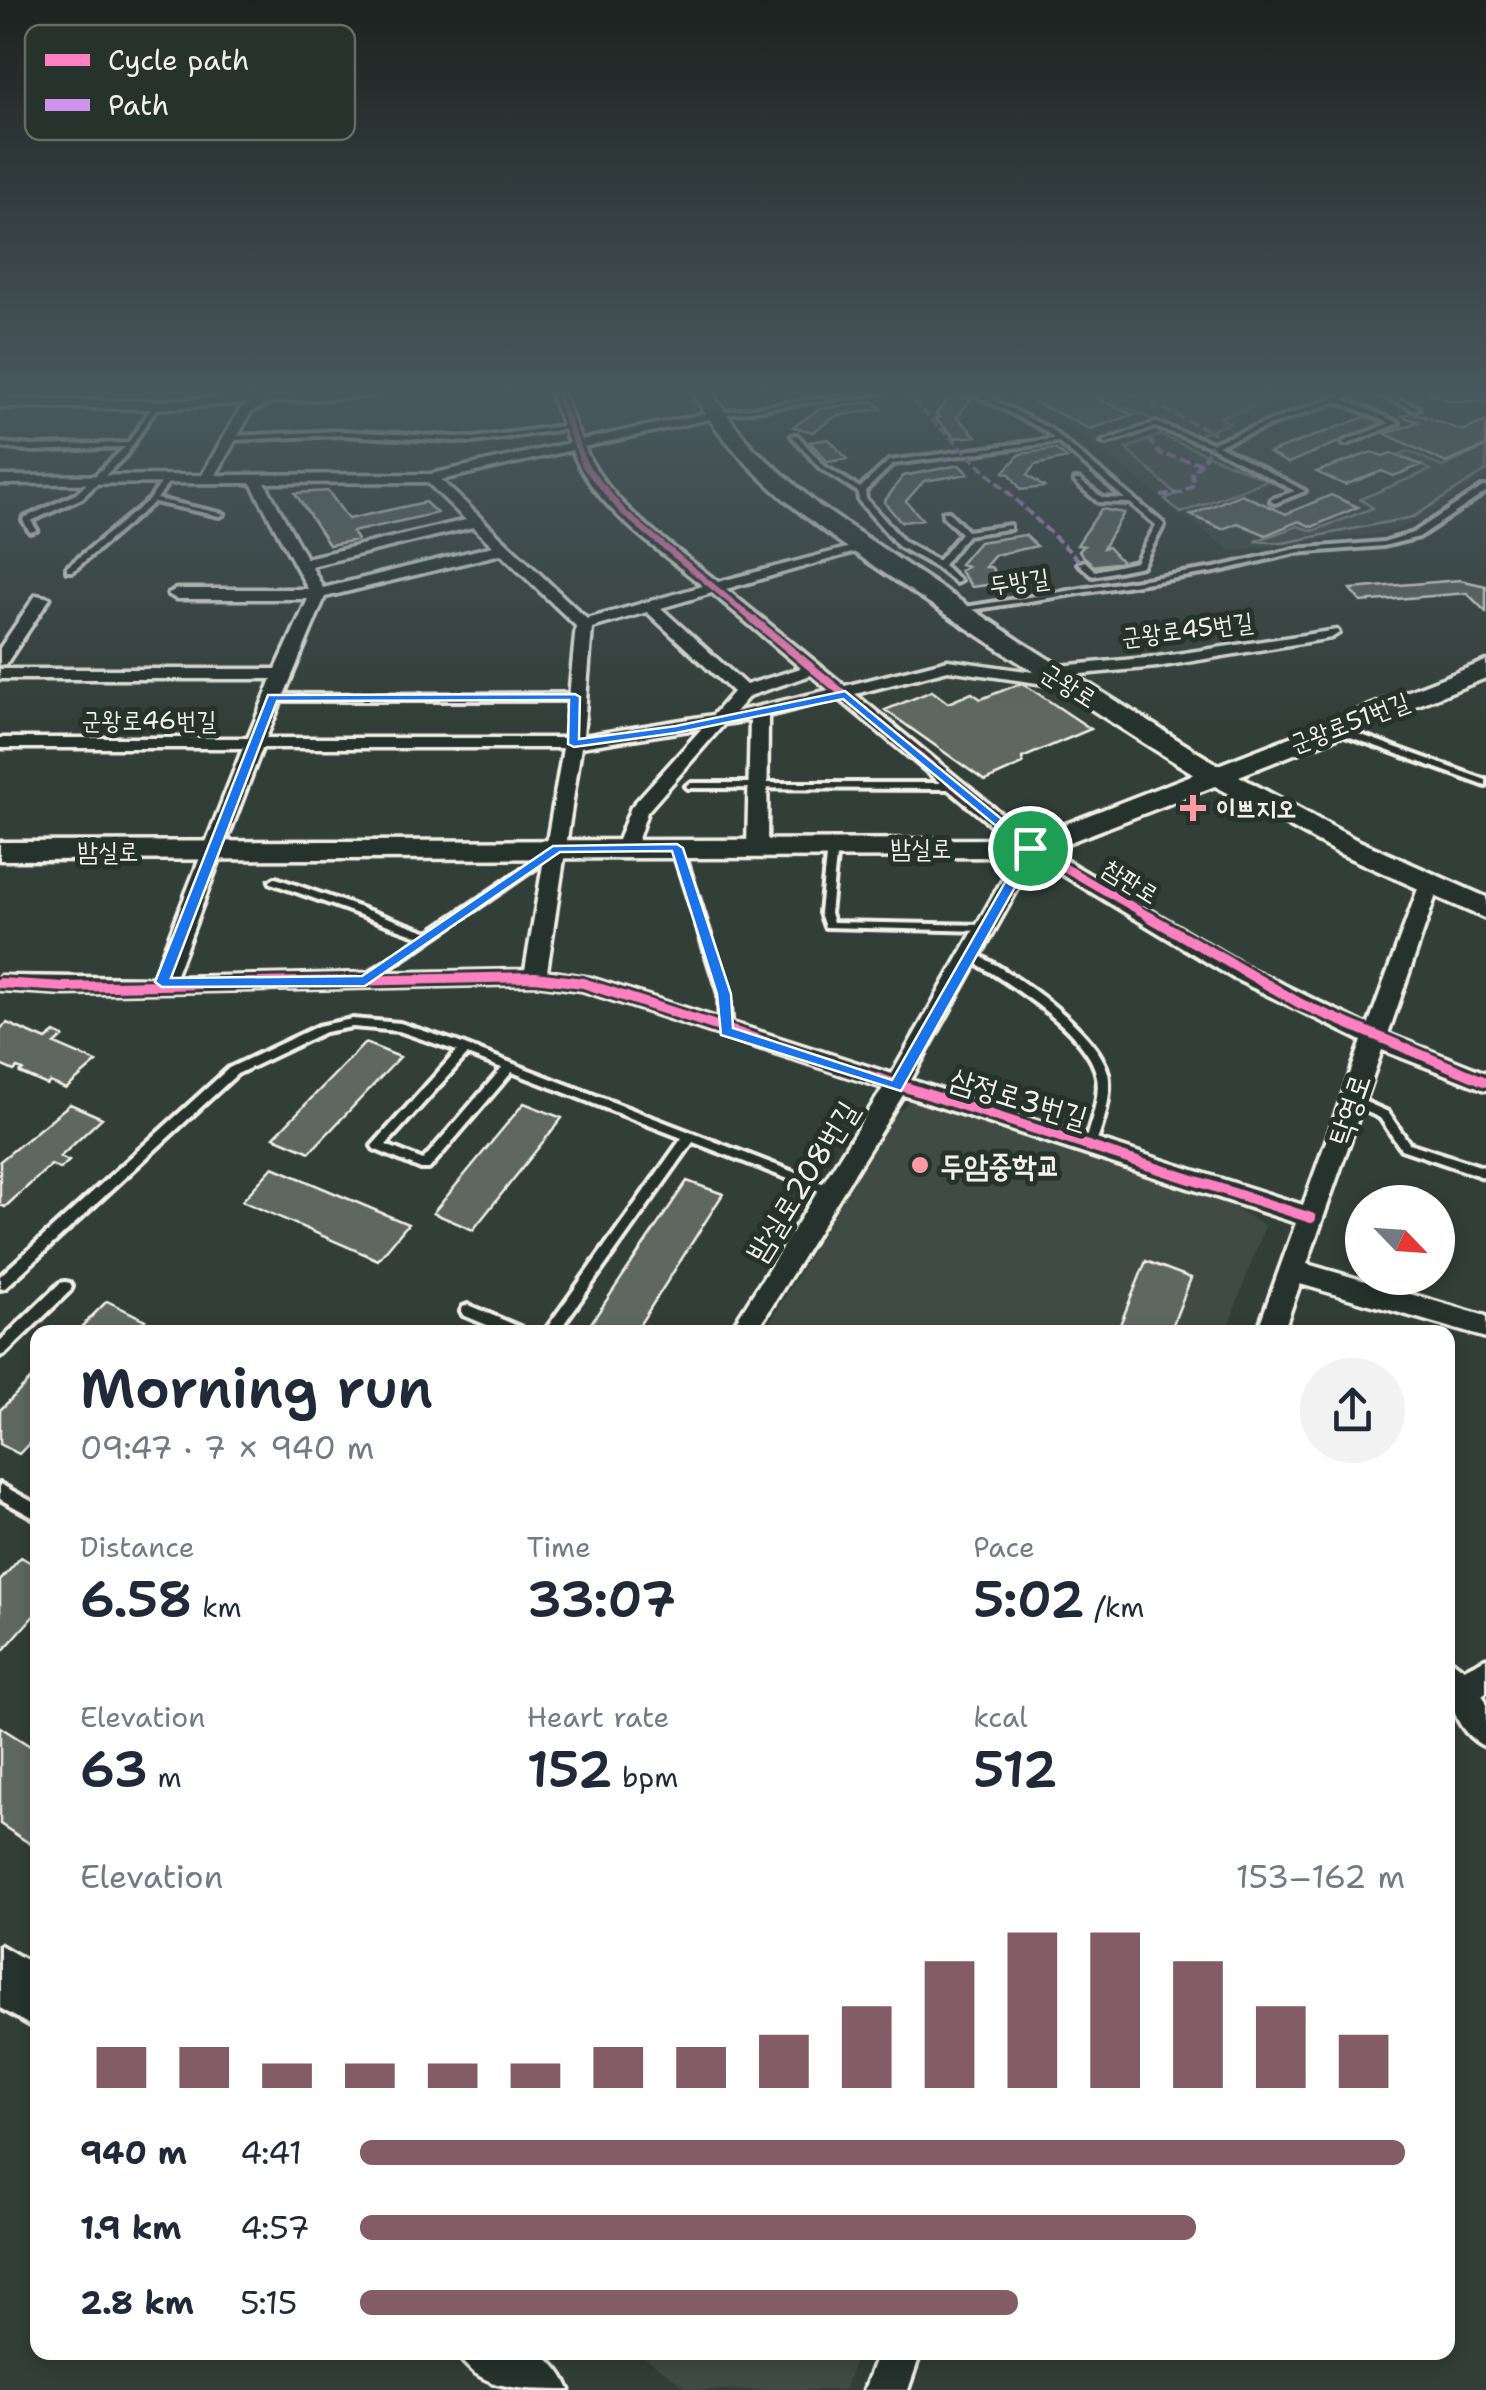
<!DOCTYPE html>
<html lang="en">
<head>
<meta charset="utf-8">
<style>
  :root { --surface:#fff; --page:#f2f2f3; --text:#1f2937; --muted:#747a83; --accent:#845c67 }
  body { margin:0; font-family:"Shantell Sans","Poor Story",sans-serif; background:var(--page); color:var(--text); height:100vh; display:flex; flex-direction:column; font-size:38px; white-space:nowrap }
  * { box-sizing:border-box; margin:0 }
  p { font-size:32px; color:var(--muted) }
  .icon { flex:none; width:55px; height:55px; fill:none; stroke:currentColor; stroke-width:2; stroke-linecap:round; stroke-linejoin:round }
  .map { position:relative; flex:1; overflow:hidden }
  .panel { position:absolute; left:30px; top:1325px; width:1425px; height:1035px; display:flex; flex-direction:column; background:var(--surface); border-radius:20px; box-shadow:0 5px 15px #0003 }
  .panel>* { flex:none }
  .needle { width:65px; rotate:115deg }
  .buttons { position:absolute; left:1345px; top:1185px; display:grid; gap:20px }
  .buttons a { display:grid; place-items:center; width:110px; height:110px; border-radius:50%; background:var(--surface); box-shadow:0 5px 15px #0003; font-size:50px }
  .pin { position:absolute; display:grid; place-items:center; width:85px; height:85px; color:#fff; margin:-42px; border:5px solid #fff; border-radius:50%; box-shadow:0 2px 10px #0007 }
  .round { display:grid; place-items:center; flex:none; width:105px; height:105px; border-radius:52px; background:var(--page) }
  .overview { display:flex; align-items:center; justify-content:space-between; height:170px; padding:0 50px }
  h1 { font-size:55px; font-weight:600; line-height:75px }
  .stats { display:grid; grid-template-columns:repeat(3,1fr); gap:15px; height:170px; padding:10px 50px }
  .stats div { display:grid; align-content:center }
  .stats b { font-size:50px; font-weight:600 }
  .stats small { font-size:28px; font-weight:400 }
  .stats p { font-size:28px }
  .chart { height:280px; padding:20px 50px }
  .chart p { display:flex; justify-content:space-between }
  .chart svg { width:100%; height:180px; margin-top:10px; stroke:var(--accent); stroke-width:6 }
  ul { padding:0 50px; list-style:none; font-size:32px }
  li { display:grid; grid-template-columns:160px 120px 1fr; align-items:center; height:75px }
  li i { height:25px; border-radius:12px; background:var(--accent) }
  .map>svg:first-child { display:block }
  .built { fill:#404b44 }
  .green { fill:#4c564f; stroke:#a0a49c; stroke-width:2.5 }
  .building { fill:#5f6861; stroke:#f4f1e8; stroke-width:2.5 }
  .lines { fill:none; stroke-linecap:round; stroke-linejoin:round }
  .lane-casing { stroke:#f4f1e8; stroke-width:8 }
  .street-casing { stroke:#f4f1e8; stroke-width:7 }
  .secondary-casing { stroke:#f4f1e8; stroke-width:7 }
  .lane { fill:#26332d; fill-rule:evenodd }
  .street { fill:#26332d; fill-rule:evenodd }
  .secondary { fill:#26332d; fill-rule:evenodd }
  .quiet { stroke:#d193ec; stroke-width:4; stroke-dasharray:9 4; stroke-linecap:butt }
  .cycleway-far2-casing { stroke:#26332d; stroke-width:10 }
  .cycleway-far1-casing { stroke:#26332d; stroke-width:12 }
  .cycleway-casing { stroke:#26332d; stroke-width:16 }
  .cycleway-far2 { stroke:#ff80c0; stroke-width:6 }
  .cycleway-far1 { stroke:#ff80c0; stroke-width:8 }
  .cycleway { stroke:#ff80c0; stroke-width:10 }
  .route { fill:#1a73e8; stroke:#fff; stroke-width:2.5; fill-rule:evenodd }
  .poi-dot { fill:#ff9aa2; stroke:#26332d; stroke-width:4 }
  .labels { text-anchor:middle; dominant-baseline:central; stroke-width:10; stroke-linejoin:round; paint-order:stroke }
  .far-street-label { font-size:25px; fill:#f4f1e8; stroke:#26332d }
  .far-poi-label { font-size:25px; font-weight:bold; fill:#f4f1e8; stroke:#26332d; text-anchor:start }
  .street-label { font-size:30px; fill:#f4f1e8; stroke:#26332d }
  .poi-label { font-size:30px; font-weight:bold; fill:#f4f1e8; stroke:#26332d; text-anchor:start }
  .key { fill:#26332d; stroke:#646c65; stroke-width:2.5 }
  .key-label { font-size:28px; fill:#f4f1e8 }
</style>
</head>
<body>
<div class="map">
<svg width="1486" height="2390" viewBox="0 0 1486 2390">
  <rect width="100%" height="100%" fill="#323e38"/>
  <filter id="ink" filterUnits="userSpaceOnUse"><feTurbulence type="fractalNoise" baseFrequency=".01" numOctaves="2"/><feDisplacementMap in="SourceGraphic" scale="20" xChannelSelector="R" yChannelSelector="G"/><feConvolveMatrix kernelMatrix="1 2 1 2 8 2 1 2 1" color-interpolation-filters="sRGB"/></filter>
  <g filter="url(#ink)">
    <!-- built -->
    <path class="built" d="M 995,392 L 1486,392 L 1486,478 L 1421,520 L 1385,533 L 1230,551 L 1080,435 Z
      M 909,1101 L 1220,1199 L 1265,1226 L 1226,1332 L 764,1332 L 888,1124 Z
      M 639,2353 L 858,2353 L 844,2390 L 689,2390 Z"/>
    <!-- green -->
    <path class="green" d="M 1094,392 L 1293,392 L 1220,417 L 1230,423 L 1190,438 Z
      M 1160,435 L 1268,480 L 1181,513 L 1165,499 L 1176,494 L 1126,449 Z
      M 1486,447 L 1486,471 L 1413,517 L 1283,543 L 1255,541 L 1298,526 L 1313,531 L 1373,508 L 1360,499 L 1430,470 L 1400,454 L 1409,451 L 1442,467 Z"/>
    <!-- building -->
    <path class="building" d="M 1014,392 L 1084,392 L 1133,415 L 1090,429 Z
      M 1427,392 L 1486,392 L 1486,402 L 1450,401 Z
      M 951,395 L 971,399 L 957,417 L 976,436 L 955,438 L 935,418 L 940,417 L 936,414 Z
      M 874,401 L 882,409 L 836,416 L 813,432 L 793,427 L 819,409 Z
      M 1412,412 L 1463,431 L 1486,421 L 1486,446 L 1446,463 L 1386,434 L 1418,422 L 1402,416 Z
      M 1367,416 L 1385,423 L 1288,463 L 1269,453 Z
      M 829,439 L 847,459 L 828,462 L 810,442 Z
      M 1055,449 L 1067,458 L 1035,465 L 1027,475 L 1044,487 L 1021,490 L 1010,474 L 1004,472 L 1020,454 Z
      M 1372,452 L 1383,456 L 1391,453 L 1421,465 L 1394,476 L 1382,471 L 1345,485 L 1316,472 Z
      M 959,465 L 969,474 L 924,481 L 906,501 L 922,519 L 901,522 L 884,502 L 903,476 Z
      M 328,491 L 348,519 L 425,502 L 437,513 L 352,532 L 357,540 L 329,545 L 295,493 Z
      M 1241,494 L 1286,514 L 1331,495 L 1358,507 L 1312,527 L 1299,521 L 1266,535 L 1238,523 L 1222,529 L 1191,515 Z
      M 1101,509 L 1124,513 L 1103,548 L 1108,547 L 1122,562 L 1092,566 L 1079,551 L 1084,546 L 1077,545 Z
      M 1025,535 L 1037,546 L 995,555 L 985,567 L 991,567 L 1003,583 L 972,587 L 960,571 L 967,566 L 960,564 L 979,542 Z
      M 1460,580 L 1486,586 L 1486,612 L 1467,593 L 1361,602 L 1350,589 Z
      M 1022,683 L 1091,729 L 1022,758 L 1023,764 L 985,781 L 885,710 L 932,691 L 948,703 L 972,693 L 981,699 Z
      M 7,1023 L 46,1040 L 55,1033 L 63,1037 L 55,1044 L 97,1062 L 66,1089 L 50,1082 L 47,1085 L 20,1073 L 23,1070 L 17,1068 L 14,1071 L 0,1065 L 0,1029 Z
      M 365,1043 L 400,1057 L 310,1152 L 274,1137 Z
      M 524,1103 L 562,1118 L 473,1230 L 433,1213 Z
      M 70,1104 L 102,1118 L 60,1157 L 69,1161 L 60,1169 L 51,1165 L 5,1207 L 0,1205 L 0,1161 Z
      M 273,1167 L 408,1224 L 378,1260 L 242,1201 Z
      M 687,1181 L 723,1194 L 635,1332 L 585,1332 Z
      M 1146,1261 L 1191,1278 L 1170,1332 L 1117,1332 Z
      M 107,1301 L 145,1320 L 134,1332 L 76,1332 Z
      M 38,1372 L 38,1434 L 19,1454 L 0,1444 L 0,1410 Z
      M 21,1557 L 38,1567 L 38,1611 L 0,1654 L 0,1581 Z
      M 0,1727 L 38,1751 L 38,1849 L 0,1824 Z"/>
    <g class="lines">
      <!-- lane casing -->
      <g class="lane-casing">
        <path id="lane" d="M 865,392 L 882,392 L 713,416 L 710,414 Z
          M 970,392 L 978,392 L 1050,429 L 1163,523 L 1164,525 L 1142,566 L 1093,576 L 1078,563 L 1085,561 L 1095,571 L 1136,562 L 1156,525 L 1130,503 L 1098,502 L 1075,482 L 1075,480 L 1079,480 L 1103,498 L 1125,499 L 1058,442 L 893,464 L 865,491 L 866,499 L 904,542 L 938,561 L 961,533 L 943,516 L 943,512 L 949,512 L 967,531 L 1010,525 L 1010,529 L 1007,529 L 967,535 L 943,565 L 960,581 L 956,583 L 936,567 L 898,546 L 859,501 L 858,492 L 820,468 L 792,436 L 797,435 L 824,466 L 860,488 L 889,461 L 1054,439 L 1046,431 Z
          M 1350,392 L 1359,392 L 1343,399 L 1399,423 L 1347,444 L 1343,444 L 1343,442 L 1390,423 L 1337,401 L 1218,445 L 1305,491 L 1275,503 L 1271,501 L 1272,499 L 1295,491 L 1210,446 L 1155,427 L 1107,443 L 1102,442 L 1155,423 L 1212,443 Z
          M 1372,392 L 1381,392 L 1419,408 L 1414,409 Z
          M 155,403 L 158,405 L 126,455 L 82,498 L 31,521 L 37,530 L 30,532 L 23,520 L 24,518 L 76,494 L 125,447 L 33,451 L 0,447 L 0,443 L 33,446 L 128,443 Z
          M 570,425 L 572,426 L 572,428 L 473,442 L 340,435 L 232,440 L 229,438 L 232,436 L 340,431 L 473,438 Z
          M 165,477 L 171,478 L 157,499 L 224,514 L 220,516 L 154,502 L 73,571 L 67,571 L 67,567 L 150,499 Z
          M 1483,487 L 1486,487 L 1486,492 L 1419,537 L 1383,546 L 1295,553 L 1215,572 L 958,612 L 954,610 L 958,608 L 1215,568 L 1295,549 L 1383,542 L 1413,533 Z
          M 272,695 L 575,694 L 579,697 L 575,700 L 269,700 L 269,696 Z
          M 1334,725 L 1486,780 L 1486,786 L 1331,730 L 1331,726 Z
          M 691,783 L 954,783 L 959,786 L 954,789 L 688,788 L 686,786 Z
          M 677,844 L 682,847 L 729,994 L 732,1031 L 726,1035 L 720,1031 L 719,994 L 672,847 Z
          M 832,845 L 837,848 L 830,913 L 833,922 L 985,925 L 990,928 L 985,931 L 825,927 L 820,913 L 827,848 Z
          M 557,846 L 562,849 L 560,851 L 365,985 L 361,984 L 360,981 L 361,978 L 422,937 L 271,883 L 270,881 L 275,878 L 279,879 L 429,932 Z
          M 970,951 C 1009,969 1098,1030 1108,1073 C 1113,1096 1102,1128 1094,1149 L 1090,1151 L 1084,1146 C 1089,1125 1101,1099 1097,1077 C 1090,1032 1003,980 966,957 L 965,955 Z
          M 352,1019 L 400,1023 L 457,1042 L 835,1188 L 837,1191 L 835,1194 L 827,1194 L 693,1142 L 558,1332 L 544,1332 L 682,1138 L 512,1072 L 429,1169 L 421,1169 L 374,1149 L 372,1146 L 457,1051 L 399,1031 L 352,1027 L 325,1032 L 237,1074 L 5,1288 L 0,1289 L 0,1276 L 229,1068 L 318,1026 ZM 467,1055 L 502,1068 L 423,1160 L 386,1145 Z
          M 1352,1096 L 1388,1112 L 1409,1143 L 1486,1168 L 1486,1178 L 1401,1149 L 1380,1118 L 1348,1103 L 1346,1100 Z
          M 65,1282 L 70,1283 L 72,1287 L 70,1291 L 5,1354 L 0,1356 L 0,1341 L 60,1283 Z
          M 468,1305 L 522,1328 L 524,1332 L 504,1332 L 463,1315 L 461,1311 L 463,1307 Z
          M 0,1484 L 38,1505 L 38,1520 L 0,1499 Z"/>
      </g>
      <!-- street casing -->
      <g class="street-casing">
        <path id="street" d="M 310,392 L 380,392 L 374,396 L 271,402 L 251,412 L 216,475 L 431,474 L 569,443 L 550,392 L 562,392 L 581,440 L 718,411 L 718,417 L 584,447 C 608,505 671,544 718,582 L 866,543 L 866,549 L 726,589 L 845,686 L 948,660 L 1040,673 L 1048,667 L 1157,657 L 1337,630 L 1339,633 L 1331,638 L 1157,667 L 1059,676 L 1074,682 L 1065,687 L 948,670 L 855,694 L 1038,844 L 1249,968 L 1368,1026 L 1419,886 L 1422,881 L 1436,881 L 1439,886 L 1388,1034 L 1486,1073 L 1486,1090 L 1382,1050 L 1307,1264 L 1486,1316 L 1486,1338 L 1300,1284 L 1283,1332 L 1257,1332 L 1296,1223 L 903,1095 L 756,1332 L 729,1332 L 883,1088 L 581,990 L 535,984 L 64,994 L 0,990 L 0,976 L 153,978 L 243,748 L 0,748 L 0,738 L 248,738 L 272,679 L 0,679 L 0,669 L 276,669 L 308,599 L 176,599 L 168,594 L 176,589 L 308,589 L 251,483 L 0,484 L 0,476 L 202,475 L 240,409 L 250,403 L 155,409 L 0,407 L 0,399 L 155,401 ZM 572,450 C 594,508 657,548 703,586 L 587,619 L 441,480 ZM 427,482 L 466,520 L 306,558 L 265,483 ZM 473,527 L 493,546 L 323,588 L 311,566 ZM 501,554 L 576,626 L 565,738 L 266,738 L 325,597 ZM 712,593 L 801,668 L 746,685 L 661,608 ZM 647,612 L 733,692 L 713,715 L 583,736 L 592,628 ZM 811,675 L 829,690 L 735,712 L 749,696 ZM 838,698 L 1020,849 L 892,1074 L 591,978 L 547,971 L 581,747 L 702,728 L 631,807 L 615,848 L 625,854 L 635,848 L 647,812 L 724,724 L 750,720 L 747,848 L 757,854 L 767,848 L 768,716 ZM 262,748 L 563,748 L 525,970 L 175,977 ZM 1035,858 L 1233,978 L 1362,1041 L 1303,1205 L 911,1080 Z
          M 36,595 L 50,598 L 6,664 L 0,665 L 0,648 Z
          M 1448,1657 L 1464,1669 L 1486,1658 L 1486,1692 L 1482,1695 L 1486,1701 L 1486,1747 C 1451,1732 1446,1689 1448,1657 Z
          M 878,2352 L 921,2352 L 908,2390 L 864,2390 Z"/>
      </g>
      <!-- secondary casing -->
      <g class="secondary-casing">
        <path id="secondary" d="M 0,392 L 19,392 L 0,407 Z
          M 692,392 L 710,392 L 752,447 L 818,505 L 1020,641 L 1218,765 L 1486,661 L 1486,678 L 1239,776 L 1355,839 L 1486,897 L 1486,919 L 1334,851 L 1215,786 L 1031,857 L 0,860 L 0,842 L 1027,839 L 1194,774 C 1109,722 1026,667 943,612 C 851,550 749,490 692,392 Z
          M 0,1945 L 38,1967 L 38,2030 L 0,2008 Z
          M 456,2352 C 506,2352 548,2336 570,2390 C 522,2390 478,2390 456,2352 Z"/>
      </g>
      <!-- lane -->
      <use href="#lane" class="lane"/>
      <!-- street -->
      <use href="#street" class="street"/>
      <!-- secondary -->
      <use href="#secondary" class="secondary"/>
      <!-- quiet -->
      <path class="quiet" d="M 903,392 L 1082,563
        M 1128,392 L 1214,433
        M 1149,439 L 1160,454 L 1201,463 L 1212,445
        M 1161,496 L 1181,493 L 1193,485 L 1192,473 L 1201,463"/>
      <!-- cycleway-far2 casing -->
      <g class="cycleway-far2-casing">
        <path id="cycleway-far2" d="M 556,392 L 585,466 L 623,512 L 758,624"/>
      </g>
      <!-- cycleway-far1 casing -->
      <g class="cycleway-far1-casing">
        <path id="cycleway-far1" d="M 755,621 L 1031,848 L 1152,918"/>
      </g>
      <!-- cycleway casing -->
      <g class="cycleway-casing">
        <path id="cycleway" d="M 1148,916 L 1301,1004 L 1486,1082
          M 0,983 L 64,987 L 535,977 L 583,983 L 1311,1218"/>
      </g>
      <!-- cycleway-far2 -->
      <use href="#cycleway-far2" class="cycleway-far2"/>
      <!-- cycleway-far1 -->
      <use href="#cycleway-far1" class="cycleway-far1"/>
      <!-- cycleway -->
      <use href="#cycleway" class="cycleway"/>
    </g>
  </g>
  <!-- sky -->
  <linearGradient id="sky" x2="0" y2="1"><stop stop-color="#1c221f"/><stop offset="0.54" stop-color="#49585e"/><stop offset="1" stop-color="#49585e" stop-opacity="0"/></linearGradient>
  <rect width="1486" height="727" fill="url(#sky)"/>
  <!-- route -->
  <path class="route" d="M 845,691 L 1037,848 L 901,1091 L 721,1035 L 717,994 L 672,851 L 560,852 L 365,986 L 162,987 L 155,982 L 268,695 L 575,694 L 580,697 L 579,739 L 676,726 ZM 843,699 L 1024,849 L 892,1080 L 733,1028 L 731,994 L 683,848 L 677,844 L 553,846 L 362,976 L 171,978 L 277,701 L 569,700 L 568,744 L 574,747 L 676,733 Z"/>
  <!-- markers -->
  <g class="poi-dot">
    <path d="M1188 793h10v10h10v10h-10v10h-10v-10h-10v-10h10z"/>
    <circle cx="920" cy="1165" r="10"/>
  </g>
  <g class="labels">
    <!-- far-street labels -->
    <g class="far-street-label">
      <text transform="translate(1019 581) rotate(-8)">두방길</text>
      <text transform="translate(1187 629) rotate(-7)">군왕로45번길</text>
      <text transform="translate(1069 685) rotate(32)">군왕로</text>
      <text x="149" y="720">군왕로46번길</text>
      <text transform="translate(1349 722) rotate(-21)">군왕로51번길</text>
      <text x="921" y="848">밤실로</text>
      <text x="108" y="851">밤실로</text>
      <text transform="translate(1131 881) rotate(32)">참판로</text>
    </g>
    <!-- far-poi labels -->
    <g class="far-poi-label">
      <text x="1216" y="808">이쁘지오</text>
    </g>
    <!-- street labels -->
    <g class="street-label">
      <text transform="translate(1019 1098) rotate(17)">삼정로3번길</text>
      <text transform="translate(1349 1109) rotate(-71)">탁영로</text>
      <text transform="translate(802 1181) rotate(-58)">밤실로208번길</text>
    </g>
    <!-- poi labels -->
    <g class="poi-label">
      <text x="940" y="1165">두암중학교</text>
    </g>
  </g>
  <!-- legend -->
  <rect x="25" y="25" width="330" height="115" rx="15" class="key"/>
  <rect x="45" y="54" width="45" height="12" fill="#ff80c0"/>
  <rect x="45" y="99" width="45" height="12" fill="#d193ec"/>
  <g class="key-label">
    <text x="108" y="70">Cycle path</text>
    <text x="108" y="115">Path</text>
  </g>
</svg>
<div class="buttons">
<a><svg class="needle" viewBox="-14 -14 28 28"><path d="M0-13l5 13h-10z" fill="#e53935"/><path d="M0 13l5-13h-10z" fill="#747a83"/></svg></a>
</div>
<div class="pin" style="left:1030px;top:848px;background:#1e9e55"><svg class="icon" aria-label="arrive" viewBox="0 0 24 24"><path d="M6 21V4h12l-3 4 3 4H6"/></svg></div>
<section class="panel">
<div class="overview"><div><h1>Morning run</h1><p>09:47 · 7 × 940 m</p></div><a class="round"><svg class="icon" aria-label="share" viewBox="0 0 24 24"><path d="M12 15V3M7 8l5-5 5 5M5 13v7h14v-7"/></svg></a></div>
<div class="stats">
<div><p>Distance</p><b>6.58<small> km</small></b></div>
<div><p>Time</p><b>33:07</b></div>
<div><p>Pace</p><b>5:02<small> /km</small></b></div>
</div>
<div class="stats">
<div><p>Elevation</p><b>63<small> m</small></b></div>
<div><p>Heart rate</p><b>152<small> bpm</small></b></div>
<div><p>kcal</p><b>512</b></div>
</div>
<div class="chart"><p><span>Elevation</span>153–162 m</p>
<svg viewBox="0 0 160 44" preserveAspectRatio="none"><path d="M5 44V34M15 44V34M25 44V38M35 44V38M45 44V38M55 44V38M65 44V34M75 44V34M85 44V31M95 44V24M105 44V13M115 44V6M125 44V6M135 44V13M145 44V24M155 44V31"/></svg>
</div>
<ul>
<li><b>940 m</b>4:41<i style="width:100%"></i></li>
<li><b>1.9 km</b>4:57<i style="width:80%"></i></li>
<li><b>2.8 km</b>5:15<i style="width:63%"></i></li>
</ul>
</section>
</div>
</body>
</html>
